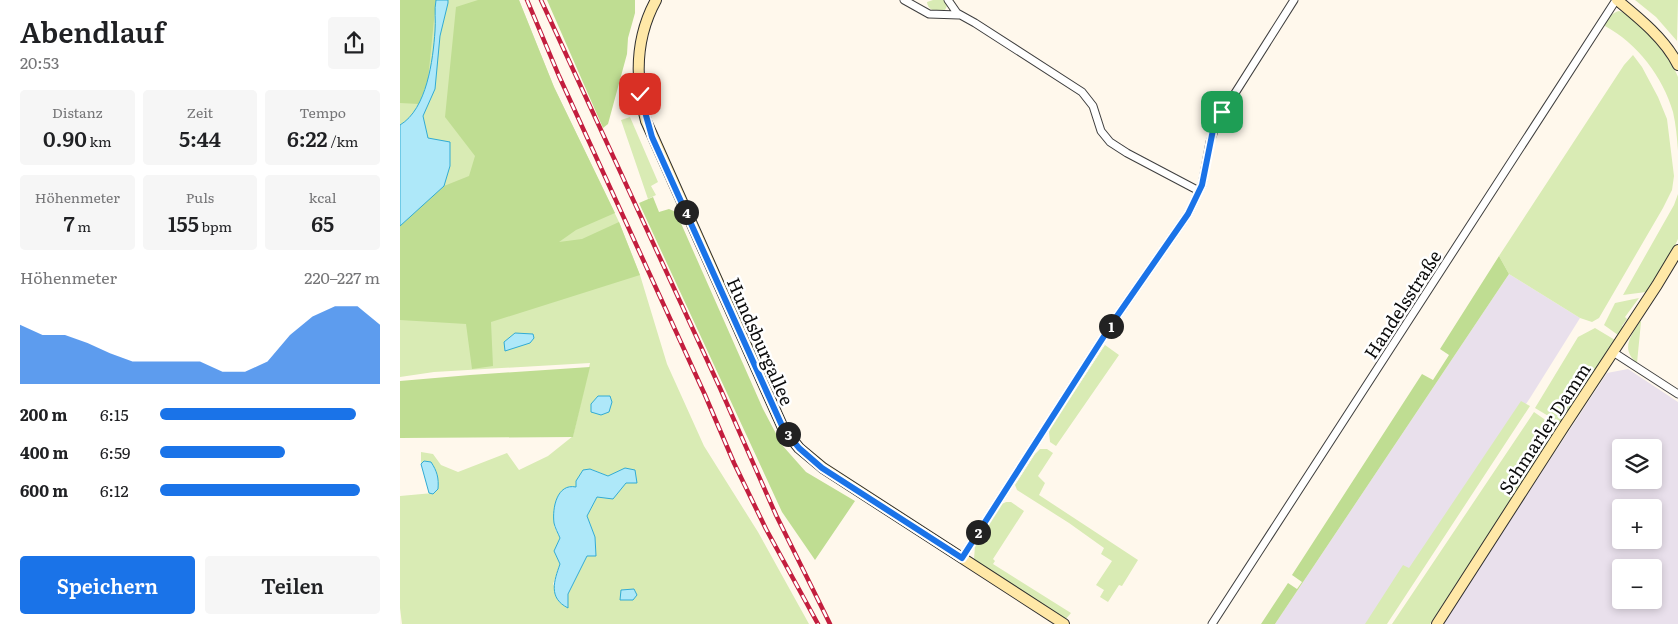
<!DOCTYPE html>
<html lang="de">
<head>
<meta charset="utf-8">
<style>
  :root { --surface:#fff; --page:#f6f6f6; --text:#202124; --muted:#757577; --accent:#1a73e8 }
  body { margin:0; font-family:Literata,serif; background:var(--page); color:var(--text); height:100vh; display:flex; flex-direction:column; font-size:19px; white-space:nowrap }
  * { box-sizing:border-box; margin:0 }
  p { font-size:16px; color:var(--muted) }
  .icon { flex:none; width:28px; height:28px; fill:none; stroke:currentColor; stroke-width:2; stroke-linecap:round; stroke-linejoin:round }
  .map { position:relative; flex:1; overflow:hidden }
  .panel { display:flex; flex-direction:column; background:var(--surface); width:400px }
  .panel>* { flex:none }
  .buttons { position:absolute; left:1212px; top:439px; display:grid; gap:10px }
  .buttons a { display:grid; place-items:center; width:50px; height:50px; border-radius:5px; background:var(--surface); box-shadow:0 2px 8px #0003; font-size:25px }
  .pin { position:absolute; display:grid; place-items:center; width:42px; height:42px; color:#fff; margin:-21px; border-radius:10px; box-shadow:0 2px 8px #0006 }
  .km { position:absolute; width:25px; height:25px; margin:-12px; border-radius:50%; background:#222; color:#fff; font-size:14px; line-height:25px; text-align:center }
  .round { display:grid; place-items:center; flex:none; width:52px; height:52px; border-radius:5px; background:var(--page) }
  .summary { display:flex; align-items:center; justify-content:space-between; height:85px; padding:0 20px }
  h1 { font-size:28px; font-weight:600; line-height:38px }
  .figures { display:grid; grid-template-columns:repeat(3,1fr); gap:8px; height:85px; padding:5px 20px }
  .figures div { display:grid; align-content:center; border-radius:5px; background:var(--page); text-align:center }
  .figures b { font-size:21px; font-weight:600 }
  .figures small { font-size:14px; font-weight:400 }
  .figures p { font-size:14px }
  .chart { height:140px; padding:10px 20px }
  .chart p { display:flex; justify-content:space-between }
  .chart svg { width:100%; height:90px; margin-top:5px; fill:var(--accent); opacity:.7 }
  .action { display:flex; gap:10px; margin-top:auto; padding:10px 20px }
  .action a { flex:1; height:58px; border-radius:5px; background:var(--accent); color:#fff; font-size:20px; font-weight:600; line-height:58px; text-align:center }
  .action a+a { background:var(--page); color:var(--text) }
  ul { padding:0 20px; list-style:none; font-size:16px }
  li { display:grid; grid-template-columns:80px 60px 1fr; align-items:center; height:38px }
  li i { height:12px; border-radius:6px; background:var(--accent) }
  main { display:flex; flex:1; min-height:0 }
  .map>svg:first-child { display:block }
  .industrial { fill:#e9e0ec; fill-rule:evenodd }
  .green { fill:#d9ebb4; fill-rule:evenodd }
  .forest { fill:#bfdd92 }
  .water { fill:#aee8f9; stroke:#31abd4 }
  .lines { fill:none; stroke-linecap:round; stroke-linejoin:round }
  .street-casing { stroke:#3f3f3f; stroke-width:9 }
  .secondary-casing { stroke:#2e2e2e; stroke-width:12 }
  .street { stroke:#fff; stroke-width:7 }
  .secondary { stroke:#ffe8a7; stroke-width:10 }
  .rail-casing { stroke:#c31e3e; stroke-width:4.5 }
  .rail { stroke:#fff; stroke-width:2.5; stroke-dasharray:8; stroke-linecap:butt }
  .route-casing { stroke:#fff; stroke-width:10 }
  .route { stroke:#1a73e8; stroke-width:6 }
  .labels { text-anchor:middle; dominant-baseline:central; stroke-width:5; stroke-linejoin:round; paint-order:stroke }
  .street-label { font-size:18px; fill:#0c0c0c; stroke:#fff }
</style>
</head>
<body>
<main>
<section class="panel">
<div class="summary"><div><h1>Abendlauf</h1><p>20:53</p></div><a class="round"><svg class="icon" aria-label="share" viewBox="0 0 24 24"><path d="M12 15V3M7 8l5-5 5 5M5 13v7h14v-7"/></svg></a></div>
<div class="figures">
<div><p>Distanz</p><b>0.90<small> km</small></b></div>
<div><p>Zeit</p><b>5:44</b></div>
<div><p>Tempo</p><b>6:22<small> /km</small></b></div>
</div>
<div class="figures">
<div><p>Höhenmeter</p><b>7<small> m</small></b></div>
<div><p>Puls</p><b>155<small> bpm</small></b></div>
<div><p>kcal</p><b>65</b></div>
</div>
<div class="chart"><p><span>Höhenmeter</span>220–227 m</p>
<svg viewBox="0 0 160 44" preserveAspectRatio="none"><path d="M0 44V15L10 20L20 20L30 24L40 29L50 33L60 33L70 33L80 33L90 38L100 38L110 33L120 20L130 11L140 6L150 6L160 15V44z"/></svg>
</div>
<ul>
<li><b>200 m</b>6:15<i style="width:89%"></i></li>
<li><b>400 m</b>6:59<i style="width:57%"></i></li>
<li><b>600 m</b>6:12<i style="width:91%"></i></li>
</ul>
<div class="action"><a>Speichern</a><a>Teilen</a></div>
</section>
<div class="map">
<svg width="1278" height="624" viewBox="0 0 1278 624">
  <rect width="100%" height="100%" fill="#fff8ec"/>
  <!-- industrial -->
  <path class="industrial" d="M 1109,274 L 1180,318 L 1130,398 L 980,624 L 875,624 Z
    M 1228,369 L 1278,402 L 1278,624 L 1042,624 L 1207,373 ZM 1221,448 L 1254,448 L 1254,480 L 1221,480 ZM 1221,508 L 1254,508 L 1254,540 L 1221,540 ZM 1221,568 L 1254,568 L 1254,600 L 1221,600 Z"/>
  <!-- green -->
  <path class="green" d="M 0,0 L 119,0 L 154,87 L 219,222 L 240,275 L 267,364 L 304,446 L 358,532 L 409,624 L 2,624 L 0,608 L 0,496 L 33,493 L 24,461 L 21,464 L 21,452 L 33,454 L 41,465 L 58,472 L 107,453 L 119,470 L 148,456 L 173,436 L 190,363 L 34,372 L 0,377 ZM 191,469 L 208,476 L 187,516 L 195,537 L 196,556 L 187,556 L 168,594 L 168,608 L 153,584 L 160,564 L 154,551 L 160,538 L 154,526 L 176,487 Z
    M 533,0 L 544,0 L 547,6 L 545,10 C 537,13 528,11 527,2 Z
    M 1235,0 L 1278,0 L 1277,41 L 1256,17 Z
    M 1219,11 C 1236,15 1273,61 1278,77 C 1278,83 1278,91 1278,96 C 1278,115 1278,133 1278,151 C 1277,138 1276,125 1273,112 C 1263,77 1237,43 1205,26 L 1204,23 C 1209,17 1212,13 1219,11 Z
    M 1233,55 L 1242,67 L 1258,97 L 1267,119 L 1274,176 L 1272,190 L 1263,208 L 1199,318 L 1192,322 L 1180,318 L 1109,274 L 1099,256 L 1224,65 Z
    M 230,117 L 258,182 L 251,186 L 256,195 L 248,199 L 221,120 Z
    M 1278,194 L 1278,239 L 1270,256 L 1246,292 L 1223,295 L 1274,205 Z
    M 1239,298 L 1225,317 L 1227,319 L 1222,326 L 1224,328 L 1218,335 L 1204,325 L 1215,303 Z
    M 1240,321 L 1241,322 L 1237,363 C 1220,349 1231,336 1240,321 Z
    M 1195,328 L 1215,340 L 1160,423 L 1135,408 L 1178,337 Z
    M 705,345 L 719,355 L 656,446 L 650,442 L 649,432 L 651,427 Z
    M 1121,401 L 1130,406 L 987,624 L 965,624 L 1003,565 L 1009,568 Z
    M 1134,412 L 1157,428 L 1030,624 L 992,624 Z
    M 640,449 L 647,449 L 653,453 L 638,476 L 645,483 L 639,495 L 738,560 L 722,586 L 719,585 L 708,602 L 700,597 L 704,590 L 696,585 L 712,561 L 701,554 L 704,548 L 669,523 L 617,490 L 615,485 L 635,454 Z
    M 606,502 L 611,502 L 624,511 L 593,559 L 595,561 L 593,564 L 671,613 L 665,620 L 576,563 L 574,559 L 575,546 L 602,504 Z"/>
  <!-- forest -->
  <path class="forest" d="M 0,0 L 36,0 L 28,80 L 19,104 L 0,103 Z
    M 78,0 L 119,0 L 154,87 L 215,213 L 176,230 L 159,242 L 182,239 L 219,222 L 240,275 L 91,322 L 93,366 L 72,369 L 66,324 L 0,320 L 0,226 L 44,186 L 69,176 L 75,156 L 45,117 L 56,7 Z
    M 147,0 L 235,0 L 235,13 L 228,38 L 227,54 L 208,124 L 203,128 Z
    M 253,197 L 259,212 L 269,209 L 276,212 L 363,409 L 382,445 L 406,472 L 455,501 L 415,560 L 382,512 L 239,203 Z
    M 1099,256 L 1109,274 L 875,624 L 861,624 L 888,583 L 897,589 L 902,582 L 892,575 L 1022,374 L 1033,380 L 1049,355 L 1040,349 Z
    M 190,367 L 173,437 L 0,438 L 0,381 L 70,375 Z"/>
  <!-- water -->
  <path class="water" d="M 36,0 L 48,0 L 48,3 L 40,36 L 35,89 L 23,116 L 28,138 L 50,142 L 50,166 L 44,186 L 0,226 L 0,125 C 27,109 33,60 35,31 C 36,21 34,10 36,0 Z
    M 115,333 L 133,334 L 134,338 L 130,343 L 105,351 L 104,342 Z
    M 198,396 L 210,396 L 212,402 L 209,412 L 201,415 L 191,412 L 191,404 Z
    M 24,461 L 31,462 C 37,471 39,478 38,489 L 33,494 L 29,493 L 21,464 Z
    M 225,468 L 235,470 L 237,483 L 226,483 L 213,499 L 197,497 L 187,516 L 195,537 L 196,556 L 187,556 L 168,594 L 168,608 C 148,598 154,581 160,564 L 154,551 L 160,538 C 158,533 155,528 154,523 C 152,508 157,483 176,487 L 176,481 L 183,470 L 190,469 L 208,476 Z
    M 234,589 L 237,595 L 233,600 L 220,600 L 221,590 Z"/>
  <g class="lines">
    <!-- street casing -->
    <g class="street-casing">
      <path id="street" d="M 504,0 L 529,14 L 559,15
        M 548,0 L 557,13 L 575,23 L 682,92 L 693,106 L 701,131 L 710,142 L 727,153 L 799,191
        M 1213,352 L 1278,394
        M 562,558 L 715,319 L 788,214 L 802,185 L 810,142 L 818,120 L 894,0
        M 812,624 L 1216,0"/>
    </g>
    <!-- secondary casing -->
    <g class="secondary-casing">
      <path id="secondary" d="M 256,0 C 235,38 235,80 246,121 L 383,428 L 399,448 L 423,468 L 664,624
        M 1217,0 C 1239,18 1265,39 1278,65
        M 1037,624 L 1163,428 L 1257,285 L 1278,250"/>
    </g>
    <!-- street -->
    <use href="#street" class="street"/>
    <!-- secondary -->
    <use href="#secondary" class="secondary"/>
    <!-- rail casing -->
    <g class="rail-casing">
      <path id="rail" d="M 127,0 L 159,76 L 305,395 L 334,463 L 366,529 L 418,624
        M 141,0 L 320,388 L 376,515 L 430,624"/>
    </g>
    <!-- rail -->
    <use href="#rail" class="rail"/>
  </g>
  <g class="lines">
    <!-- route casing -->
    <g class="route-casing">
      <path id="route" d="M 240,94 L 252,137 L 383,428 L 399,448 L 422,468 L 562,558 L 715,319 L 788,214 L 802,185 L 813,130 L 822,112"/>
    </g>
    <!-- route -->
    <use href="#route" class="route"/>
  </g>
  <g class="labels">
    <!-- street labels -->
    <g class="street-label">
      <text transform="translate(1002 304) rotate(-57)">Handelsstraße</text>
      <text transform="translate(361 341) rotate(66)">Hundsburgallee</text>
      <text transform="translate(1144 428) rotate(-57)">Schmarler Damm</text>
    </g>
  </g>
</svg>
<div class="buttons">
<a><svg class="icon" aria-label="layers" viewBox="0 0 24 24"><path d="M12 4l9 5-9 5-9-5zM3 14l9 5 9-5"/></svg></a>
<a>+</a>
<a>−</a>
</div>
<div class="pin" style="left:822px;top:112px;background:#1e9e55"><svg class="icon" aria-label="arrive" viewBox="0 0 24 24"><path d="M6 21V4h12l-3 4 3 4H6"/></svg></div>
<div class="pin" style="left:240px;top:94px;background:#d93025"><svg class="icon" aria-label="check" viewBox="0 0 24 24"><path d="M5 12l5 5 9-10"/></svg></div>
<b class="km" style="left:711px;top:326px">1</b>
<b class="km" style="left:578px;top:532px">2</b>
<b class="km" style="left:388px;top:434px">3</b>
<b class="km" style="left:286px;top:212px">4</b>
</div>
</main>
</body>
</html>
